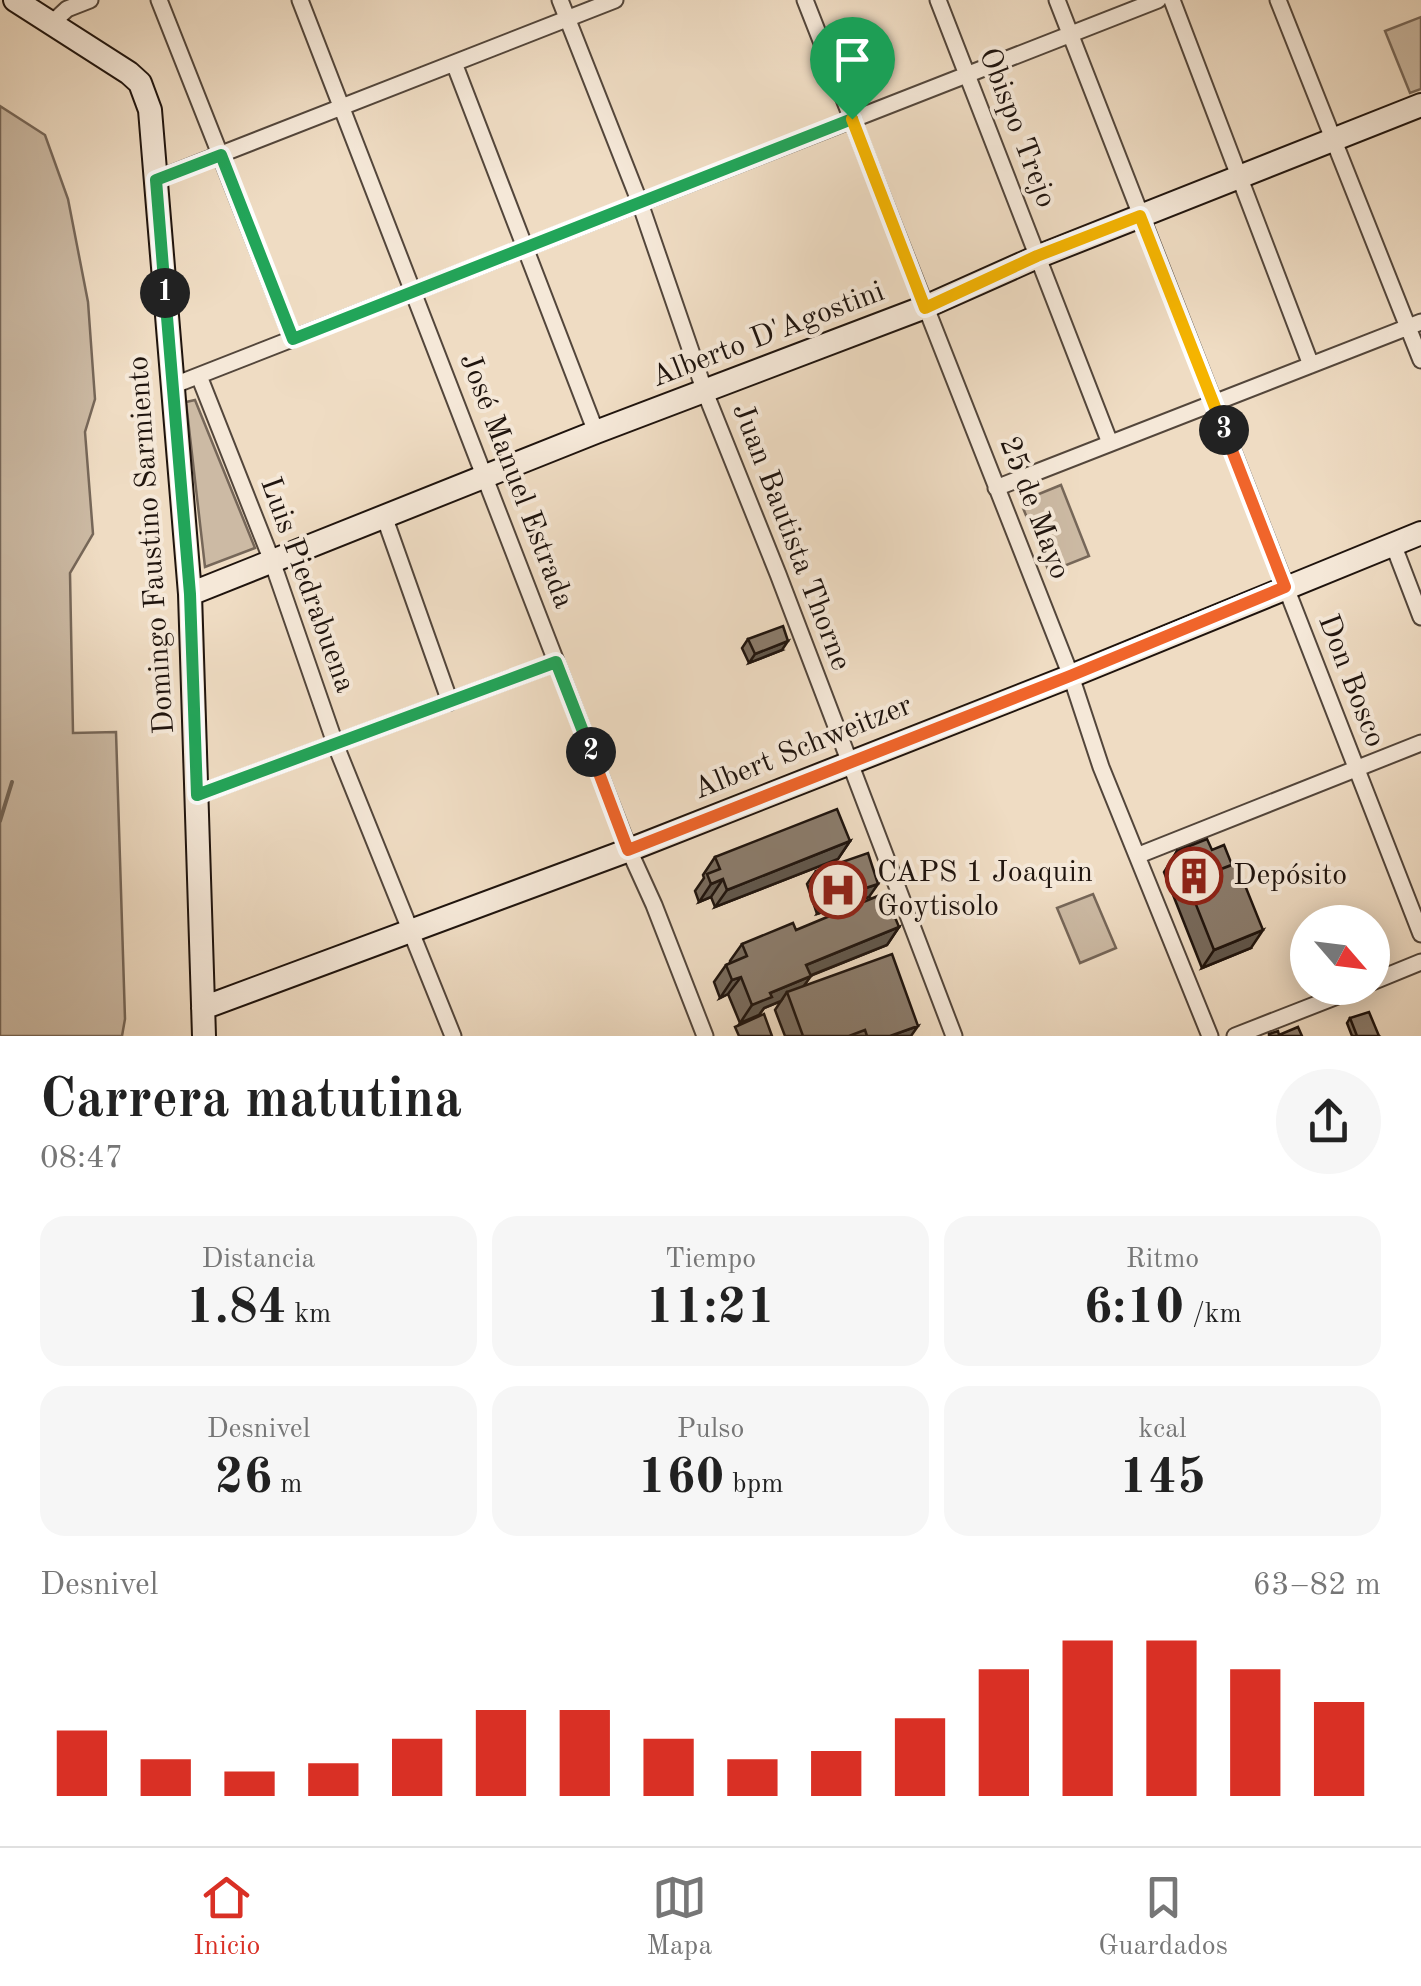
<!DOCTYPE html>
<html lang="es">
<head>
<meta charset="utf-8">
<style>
  :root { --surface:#fff; --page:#f6f6f6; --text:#222; --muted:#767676; --line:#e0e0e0; --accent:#d93025 }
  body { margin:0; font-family:"Old Standard TT",serif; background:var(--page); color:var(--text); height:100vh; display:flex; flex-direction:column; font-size:38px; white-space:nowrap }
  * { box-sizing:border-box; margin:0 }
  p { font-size:32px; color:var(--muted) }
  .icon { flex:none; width:55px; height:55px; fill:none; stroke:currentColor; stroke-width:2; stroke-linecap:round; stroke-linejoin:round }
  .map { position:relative; height:1036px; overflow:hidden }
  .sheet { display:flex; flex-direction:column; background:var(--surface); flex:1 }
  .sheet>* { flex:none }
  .needle { width:65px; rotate:118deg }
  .buttons { position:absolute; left:1290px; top:905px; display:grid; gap:20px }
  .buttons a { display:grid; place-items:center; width:100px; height:100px; border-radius:50%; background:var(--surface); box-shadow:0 5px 25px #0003; font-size:50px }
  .pin { position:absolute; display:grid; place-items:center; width:85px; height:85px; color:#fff; margin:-102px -42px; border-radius:50% 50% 50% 0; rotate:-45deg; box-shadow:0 0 10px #0007 }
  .pin .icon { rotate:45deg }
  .km { position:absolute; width:50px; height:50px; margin:-25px; border-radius:50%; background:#222; color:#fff; font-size:28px; line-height:50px; text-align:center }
  .round { display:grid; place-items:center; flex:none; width:105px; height:105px; border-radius:52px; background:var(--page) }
  .headline { display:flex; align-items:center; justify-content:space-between; height:170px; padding:0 40px }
  h1 { font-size:55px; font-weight:700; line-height:75px }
  .metrics { display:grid; grid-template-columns:repeat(3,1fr); gap:15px; height:170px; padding:10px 40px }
  .metrics div { display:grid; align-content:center; border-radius:25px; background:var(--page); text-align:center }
  .metrics b { font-size:50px; font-weight:700 }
  .metrics small { font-size:28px; font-weight:400 }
  .metrics p { font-size:28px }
  .chart { height:280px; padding:20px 40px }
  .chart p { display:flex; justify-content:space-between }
  .chart svg { width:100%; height:180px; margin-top:10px; stroke:var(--accent); stroke-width:6 }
  .tab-bar { display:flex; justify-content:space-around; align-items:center; height:140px; border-top:2px solid var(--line); background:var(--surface); font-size:28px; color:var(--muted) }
  .tab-bar a { display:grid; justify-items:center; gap:5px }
  .tab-bar .on { color:var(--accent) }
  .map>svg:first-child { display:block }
  .green { fill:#ccbaa4; stroke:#766759; stroke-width:2.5 }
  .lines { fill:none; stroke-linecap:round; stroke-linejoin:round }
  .stream { stroke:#716355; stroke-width:4 }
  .street-casing { stroke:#53463b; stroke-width:19 }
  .secondary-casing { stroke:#1f140e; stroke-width:26 }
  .street { stroke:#f5e8d8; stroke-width:15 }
  .secondary { stroke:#f5e8d8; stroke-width:22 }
  .wall { fill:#786b5d; stroke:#1f140e; stroke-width:2.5 }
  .shaded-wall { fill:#61574c; stroke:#1f140e; stroke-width:2.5 }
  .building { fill:#8b7c6c; stroke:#1f140e; stroke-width:2.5 }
  .split-1-casing { stroke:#fff; stroke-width:20 }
  .split-2-casing { stroke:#fff; stroke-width:20 }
  .split-3-casing { stroke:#fff; stroke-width:20 }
  .split-4-casing { stroke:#fff; stroke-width:20 }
  .split-1 { stroke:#22a559; stroke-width:12 }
  .split-2 { stroke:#22a559; stroke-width:12 }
  .split-3 { stroke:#f0652b; stroke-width:12 }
  .split-4 { stroke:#f5b400; stroke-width:12 }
  .labels { text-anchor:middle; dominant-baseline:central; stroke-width:8; stroke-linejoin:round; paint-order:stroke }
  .street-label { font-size:30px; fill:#1f140e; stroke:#f5e8d8 }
  .poi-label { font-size:30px; fill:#1f140e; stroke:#f5e8d8; text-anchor:start }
</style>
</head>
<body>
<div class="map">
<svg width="1421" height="1036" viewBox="0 0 1421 1036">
  <rect width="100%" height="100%" fill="#efdcc3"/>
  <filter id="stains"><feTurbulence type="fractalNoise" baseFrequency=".002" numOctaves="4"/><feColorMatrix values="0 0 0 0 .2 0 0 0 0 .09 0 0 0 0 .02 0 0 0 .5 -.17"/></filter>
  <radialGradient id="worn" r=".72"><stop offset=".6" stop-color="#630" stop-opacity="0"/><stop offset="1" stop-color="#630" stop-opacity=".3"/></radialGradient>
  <!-- green -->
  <path class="green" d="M 1421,17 L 1421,89 L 1410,93 L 1385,31 Z
    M 0,106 L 45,135 L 68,199 L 88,302 L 95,399 L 85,432 L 93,534 L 70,573 L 73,733 L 116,732 L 125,1019 L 122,1036 L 0,1036 Z
    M 195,400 L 255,548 L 205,567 L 186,402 Z
    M 1061,485 L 1089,556 L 1049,572 L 1023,508 L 1029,498 Z
    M 1093,894 L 1116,948 L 1080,963 L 1057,908 Z"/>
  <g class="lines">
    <!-- stream -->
    <path class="stream" d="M 0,821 L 12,782"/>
    <!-- street casing -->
    <g class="street-casing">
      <path id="street" d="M 159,0 L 293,339
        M 300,0 L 629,850 L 654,905 L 705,1036
        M 560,0 L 640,203 L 705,392 L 778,574 L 954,1036
        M 805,0 L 1071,676 L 1101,767 L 1210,1036
        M 938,0 L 1110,443
        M 1057,0 L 1421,934
        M 1172,0 L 1311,365
        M 1278,0 L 1421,360
        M 52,23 L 67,9 L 90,0
        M 454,63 L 596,432
        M 155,180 L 615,0
        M 199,376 L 272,561 L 336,746 L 453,1036
        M 172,386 L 1158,0
        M 996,488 L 1421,322
        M 384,516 L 450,702
        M 1393,544 L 1421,617
        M 197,795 L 556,662
        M 1139,855 L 1421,743
        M 1372,982 L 1421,962
        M 1235,1036 L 1358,988"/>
    </g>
    <!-- secondary casing -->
    <g class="secondary-casing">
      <path id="secondary" d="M 15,0 L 129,73 L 140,83 L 150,110 L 190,594 L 204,1036
        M 190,594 L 596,432 L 925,307 L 1037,257 L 1421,105
        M 203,1008 L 629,850 L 1071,676 L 1421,533"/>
    </g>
    <!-- street -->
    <use href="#street" class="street"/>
    <!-- secondary -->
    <use href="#secondary" class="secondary"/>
  </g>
  <!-- wall -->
  <path class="wall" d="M 748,639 L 782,650 L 749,663 L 742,648 Z
    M 850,841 L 838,859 L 715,907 L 711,897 L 699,902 L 695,891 L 704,878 L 703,875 L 715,857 Z
    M 1177,851 L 1251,948 L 1202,968 L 1164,872 Z
    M 816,871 L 869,897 L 817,914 L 807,884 Z
    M 899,927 L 887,945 L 810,976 L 804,986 L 911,1036 L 785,1036 L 775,1010 L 781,1001 L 764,1008 L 759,1015 L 740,1023 L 728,994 L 720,998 L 714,982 L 726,965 L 730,963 L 730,961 L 742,944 L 796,930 Z
    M 1350,1018 L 1379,1036 L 1352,1036 L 1347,1023 Z"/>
  <!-- shaded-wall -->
  <path class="shaded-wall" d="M 788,641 L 782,650 L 749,663 L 755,654 Z
    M 850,841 L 838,859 L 715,907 L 727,890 Z
    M 723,879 L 711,897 L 699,902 L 711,884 Z
    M 878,884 L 869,897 L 817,914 L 826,901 Z
    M 899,927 L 887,945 L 794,982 L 806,965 Z
    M 1263,930 L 1251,948 L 1202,968 L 1214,950 Z
    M 811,976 L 798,994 L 787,992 L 781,1001 L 764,1008 L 759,1015 L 740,1023 L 752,1005 L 770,993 Z
    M 741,977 L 728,994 L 720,998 L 732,980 Z
    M 918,1026 L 911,1036 L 890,1036 Z"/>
  <!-- building -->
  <path class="building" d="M 783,626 L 788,641 L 755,654 L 748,639 Z
    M 837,809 L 850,841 L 727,890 L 723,879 L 711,884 L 707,874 L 720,869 L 715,857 Z
    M 1207,839 L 1212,850 L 1224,845 L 1232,865 L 1187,882 L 1184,887 L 1173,859 L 1177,851 Z
    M 868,853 L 878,884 L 826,901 L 816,871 Z
    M 1236,863 L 1263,930 L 1214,950 L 1187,882 Z
    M 885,893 L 899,927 L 806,965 L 811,976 L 770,993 L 772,997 L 752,1005 L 741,977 L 732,980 L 726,965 L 747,956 L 742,944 L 793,923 L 796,930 Z
    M 892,954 L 918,1026 L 890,1036 L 867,1036 L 865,1030 L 849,1036 L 803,1036 L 787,992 Z
    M 1369,1012 L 1379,1036 L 1357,1036 L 1350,1018 Z
    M 764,1014 L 772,1036 L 739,1036 L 735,1027 Z
    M 1298,1027 L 1302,1036 L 1269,1036 L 1269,1034 L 1278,1031 L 1279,1035 Z"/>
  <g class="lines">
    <!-- split-1 casing -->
    <g class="split-1-casing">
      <path id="split-1" d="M 165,293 L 156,180 L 221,155 L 293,339 L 852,119"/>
    </g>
    <!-- split-2 casing -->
    <g class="split-2-casing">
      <path id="split-2" d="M 165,293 L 190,594 L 197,795 L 556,662 L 591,752"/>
    </g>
    <!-- split-3 casing -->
    <g class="split-3-casing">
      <path id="split-3" d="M 591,752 L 628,850 L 1070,676 L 1285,587 L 1224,430"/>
    </g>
    <!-- split-4 casing -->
    <g class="split-4-casing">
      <path id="split-4" d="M 852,119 L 925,308 L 1037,256 L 1140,216 L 1224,430"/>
    </g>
    <!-- split-1 -->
    <use href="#split-1" class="split-1"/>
    <!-- split-2 -->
    <use href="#split-2" class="split-2"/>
    <!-- split-3 -->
    <use href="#split-3" class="split-3"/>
    <!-- split-4 -->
    <use href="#split-4" class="split-4"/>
  </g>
  <!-- icons -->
  <defs>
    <g id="building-ring" transform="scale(2.875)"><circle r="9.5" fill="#f5e8d8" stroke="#8f2418" stroke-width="1.5"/><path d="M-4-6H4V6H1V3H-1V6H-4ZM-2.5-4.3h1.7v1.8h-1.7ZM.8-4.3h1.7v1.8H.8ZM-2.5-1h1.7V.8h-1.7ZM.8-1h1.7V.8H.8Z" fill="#8f2418"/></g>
    <g id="hospital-ring" transform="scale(2.875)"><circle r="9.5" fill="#f5e8d8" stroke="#8f2418" stroke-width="1.5"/><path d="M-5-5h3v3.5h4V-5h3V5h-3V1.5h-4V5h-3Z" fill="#8f2418"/></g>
  </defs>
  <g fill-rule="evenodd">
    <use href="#building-ring" x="1194" y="876"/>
    <use href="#hospital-ring" x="838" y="890"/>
  </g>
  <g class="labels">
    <!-- street labels -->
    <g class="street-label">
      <text transform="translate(1017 128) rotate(69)">Obispo Trejo</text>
      <text transform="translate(768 335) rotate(-21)">Alberto D'Agostini</text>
      <text transform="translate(516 481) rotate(69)">José Manuel Estrada</text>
      <text transform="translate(1034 508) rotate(69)">25 de Mayo</text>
      <text transform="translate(791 537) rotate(69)">Juan Bautista Thorne</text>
      <text transform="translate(152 545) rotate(-94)">Domingo Faustino Sarmiento</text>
      <text transform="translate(307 585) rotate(70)">Luis Piedrabuena</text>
      <text transform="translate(1351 681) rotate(69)">Don Bosco</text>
      <text transform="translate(803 748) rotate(-22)">Albert Schweitzer</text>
    </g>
    <!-- poi labels -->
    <g class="poi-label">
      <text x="877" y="873">CAPS 1 Joaquin<tspan x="877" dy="34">Goytisolo</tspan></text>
      <text x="1233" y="876">Depósito</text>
    </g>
  </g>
  <rect width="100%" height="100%" filter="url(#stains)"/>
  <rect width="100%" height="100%" fill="url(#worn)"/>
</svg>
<div class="buttons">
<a><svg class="needle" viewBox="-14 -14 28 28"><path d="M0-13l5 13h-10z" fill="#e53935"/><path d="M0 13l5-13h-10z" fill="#767676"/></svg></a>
</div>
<div class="pin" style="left:852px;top:119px;background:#1e9e55"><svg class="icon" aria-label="arrive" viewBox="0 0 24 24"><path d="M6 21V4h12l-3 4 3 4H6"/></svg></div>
<b class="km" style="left:165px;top:293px">1</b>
<b class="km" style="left:591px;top:752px">2</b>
<b class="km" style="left:1224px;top:430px">3</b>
</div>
<section class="sheet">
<div class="headline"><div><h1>Carrera matutina</h1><p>08:47</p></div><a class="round"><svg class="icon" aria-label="share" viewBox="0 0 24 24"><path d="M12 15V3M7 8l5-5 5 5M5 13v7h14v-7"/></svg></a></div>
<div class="metrics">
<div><p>Distancia</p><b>1.84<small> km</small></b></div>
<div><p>Tiempo</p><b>11:21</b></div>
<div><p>Ritmo</p><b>6:10<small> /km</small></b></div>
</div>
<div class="metrics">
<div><p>Desnivel</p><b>26<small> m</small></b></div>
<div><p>Pulso</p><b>160<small> bpm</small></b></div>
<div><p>kcal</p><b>145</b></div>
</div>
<div class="chart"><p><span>Desnivel</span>63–82 m</p>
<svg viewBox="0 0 160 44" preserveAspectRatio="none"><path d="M5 44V28M15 44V35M25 44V38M35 44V36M45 44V30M55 44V23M65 44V23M75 44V30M85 44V35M95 44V33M105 44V25M115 44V13M125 44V6M135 44V6M145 44V13M155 44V21"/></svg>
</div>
</section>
<nav class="tab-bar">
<a class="on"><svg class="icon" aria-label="home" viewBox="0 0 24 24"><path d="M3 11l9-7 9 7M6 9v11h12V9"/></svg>Inicio</a>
<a><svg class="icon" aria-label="map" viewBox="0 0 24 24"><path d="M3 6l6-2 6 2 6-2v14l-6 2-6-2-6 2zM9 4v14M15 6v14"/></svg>Mapa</a>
<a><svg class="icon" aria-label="saved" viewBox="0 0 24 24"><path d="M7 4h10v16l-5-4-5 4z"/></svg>Guardados</a>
</nav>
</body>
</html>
